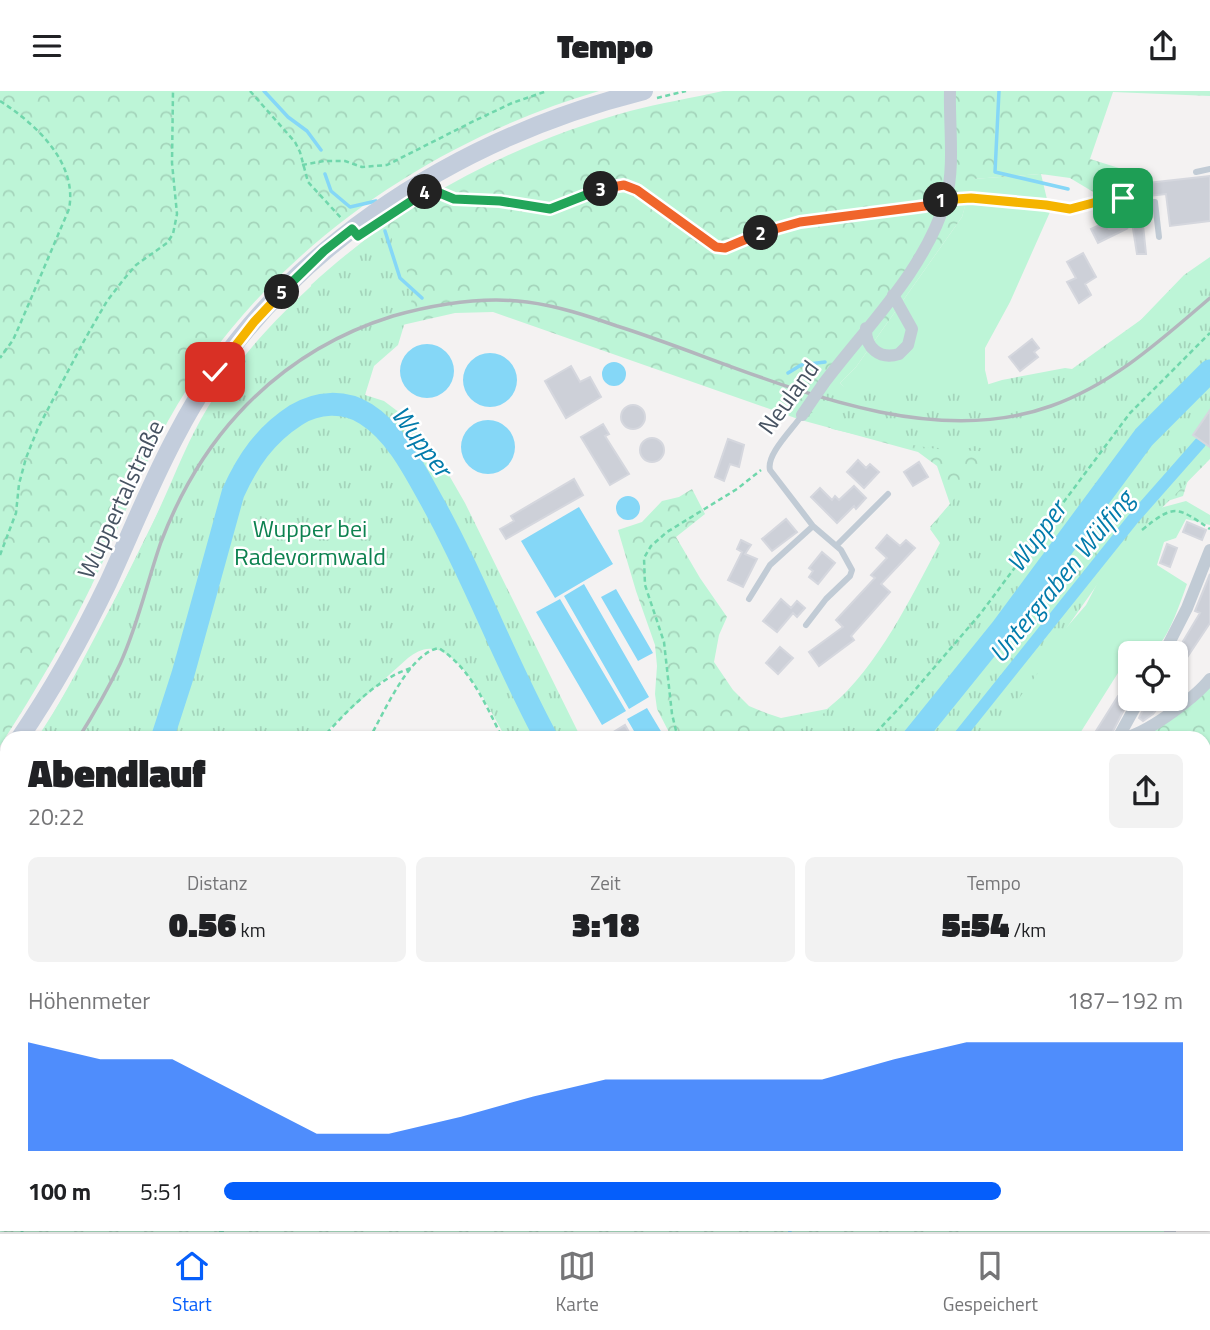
<!DOCTYPE html>
<html lang="de">
<head>
<meta charset="utf-8">
<style>
  :root { --surface:#fff; --page:#f2f2f2; --text:#202124; --muted:#757577; --line:#e0e0e0; --accent:#055efb }
  body { margin:0; font-family:"Titillium Web",sans-serif; background:var(--page); color:var(--text); height:100vh; display:flex; flex-direction:column; font-size:26px; white-space:nowrap }
  * { box-sizing:border-box; margin:0 }
  p { font-size:23px; color:var(--muted) }
  .icon { flex:none; width:38px; height:38px; fill:none; stroke:currentColor; stroke-width:2; stroke-linecap:round; stroke-linejoin:round }
  .map { position:relative; flex:1; overflow:hidden }
  .drawer { position:absolute; left:0px; top:640px; width:1211px; height:500px; display:flex; flex-direction:column; background:var(--surface); border-radius:21px 21px 0 0; box-shadow:0 2px 5px #0004 }
  .drawer>* { flex:none }
  .tools { position:absolute; left:1118px; top:550px; display:grid; gap:14px }
  .tools a { display:grid; place-items:center; width:70px; height:70px; border-radius:10px; background:var(--surface); box-shadow:0 2px 5px #0004; font-size:35px }
  .pin { position:absolute; display:grid; place-items:center; width:60px; height:60px; color:#fff; margin:-30px; border-radius:14px; box-shadow:0 4px 10px #0006 }
  .km { position:absolute; width:35px; height:35px; margin:-18px; border-radius:50%; background:#222; color:#fff; font-size:19px; line-height:35px; text-align:center }
  .round { display:grid; place-items:center; flex:none; width:74px; height:74px; border-radius:10px; background:var(--page) }
  .head { display:flex; align-items:center; justify-content:space-between; height:119px; padding:0 28px }
  h1 { font-size:38px; font-weight:800; line-height:52px }
  .stats { display:grid; grid-template-columns:repeat(3,1fr); gap:10px; height:119px; padding:7px 28px }
  .stats div { display:grid; align-content:center; border-radius:10px; background:var(--page); text-align:center }
  .stats b { font-size:35px; font-weight:800 }
  .stats small { font-size:19px; font-weight:400 }
  .stats p { font-size:19px }
  .chart { height:196px; padding:14px 28px }
  .chart p { display:flex; justify-content:space-between }
  .chart svg { width:100%; height:126px; margin-top:7px; fill:var(--accent); opacity:.7 }
  ul { padding:0 28px; list-style:none; font-size:23px }
  li { display:grid; grid-template-columns:112px 84px 1fr; align-items:center; height:52px }
  li i { height:18px; border-radius:9px; background:var(--accent) }
  header { display:flex; justify-content:space-between; align-items:center; height:91px; padding:0 28px; background:var(--surface); font-size:32px; font-weight:800 }
  .menu { display:flex; justify-content:space-around; align-items:center; height:98px; border-top:2px solid var(--line); background:var(--surface); font-size:19px; color:var(--muted) }
  .menu a { display:grid; justify-items:center; gap:4px }
  .menu .current { color:var(--accent) }
  .map>svg:first-child { display:block }
  .grass { fill:#bdf5d7 }
  .forest { fill:url(#forest-crowns) }
  .park { fill:url(#park-tufts) }
  .water { fill:#85d7f7 }
  .lines { fill:none; stroke-linecap:round; stroke-linejoin:round }
  .stream { stroke:#85d7f7; stroke-width:3.5 }
  .canal { stroke:#85d7f7; stroke-width:12 }
  .river { stroke:#85d7f7; stroke-width:23 }
  .building { fill:#cdd0d8; stroke:#d5d7de; stroke-width:2 }
  .path { stroke:#70d7ac; stroke-width:2.5; stroke-dasharray:5 3.5; stroke-linecap:butt }
  .lane { stroke:#c1cbd5; stroke-width:6 }
  .street { stroke:#c1cbd5; stroke-width:12 }
  .secondary { stroke:#c3cddc; stroke-width:18 }
  .rail { stroke:#b3b6bd; stroke-width:3.5 }
  .street-bridge { stroke:#c1cbd5; stroke-width:12 }
  .split-1-casing { stroke:#fff; stroke-width:14 }
  .split-2-casing { stroke:#fff; stroke-width:14 }
  .split-3-casing { stroke:#fff; stroke-width:14 }
  .split-4-casing { stroke:#fff; stroke-width:14 }
  .split-5-casing { stroke:#fff; stroke-width:14 }
  .split-6-casing { stroke:#fff; stroke-width:14 }
  .split-1 { stroke:#f5b400; stroke-width:9 }
  .split-2 { stroke:#f0652b; stroke-width:9 }
  .split-3 { stroke:#f0652b; stroke-width:9 }
  .split-4 { stroke:#22a559; stroke-width:9 }
  .split-5 { stroke:#22a559; stroke-width:9 }
  .split-6 { stroke:#f5b400; stroke-width:9 }
  .labels { text-anchor:middle; dominant-baseline:central; stroke-width:5; stroke-linejoin:round; paint-order:stroke }
  .street-label { font-size:24px; fill:#475362; stroke:#fff }
  .park-label { font-size:24px; fill:#0d8250; stroke:#fff }
  .water-label { font-size:26px; font-style:italic; fill:#027bab; stroke:#fff }
</style>
</head>
<body>
<header><svg class="icon" aria-label="menu" viewBox="0 0 24 24"><path d="M4 6h16M4 12h16M4 18h16"/></svg>Tempo<svg class="icon" aria-label="share" viewBox="0 0 24 24"><path d="M12 15V3M7 8l5-5 5 5M5 13v7h14v-7"/></svg></header>
<div class="map">
<svg width="1210" height="1141" viewBox="0 0 1210 1141">
  <defs>
    <pattern id="forest-crowns" width="20" height="18" patternUnits="userSpaceOnUse" patternTransform="scale(1.75)"><rect width="20" height="18" fill="#bdf5d7"/><path d="M2 6a3 3 0 1 1 6 0M12 15a3 3 0 1 1 6 0" fill="none" stroke="#a4d4bb"/></pattern>
    <pattern id="park-tufts" width="24" height="20" patternUnits="userSpaceOnUse" patternTransform="scale(1.75)"><rect width="24" height="20" fill="#bdf5d7"/><path d="M3 7l-1-3M5 7V3M7 7l1-3M15 17l-1-3M17 17v-4M19 17l1-3" fill="none" stroke="#a4d4bb"/></pattern>
  </defs>
  <rect width="100%" height="100%" fill="#f4f2f2"/>
  <!-- grass -->
  <path class="grass" d="M 1041,83 L 1050,121 L 1010,211 L 985,257 L 985,279 L 992,309 L 852,305 L 840,292 L 856,276 L 962,126 L 972,88 Z
    M 1186,410 L 1210,424 L 1210,434 L 1186,428 L 1176,447 L 1164,451 L 1157,474 L 1187,493 C 1181,509 1166,558 1148,562 C 1143,563 1136,562 1130,562 L 1130,570 L 1123,574 L 1077,647 L 970,648 L 1086,514 L 1111,466 L 1149,420 Z
    M 1204,901 L 1210,902 L 1210,1046 L 1204,1045 Z
    M 966,1134 L 1166,1134 L 1166,1141 L 965,1141 Z"/>
  <!-- forest -->
  <path class="forest" d="M 0,0 L 599,0 C 423,52 259,167 168,330 C 142,378 122,430 99,479 C 70,541 37,598 0,655 Z
    M 723,0 L 1210,0 L 1210,5 L 1113,1 L 1090,68 L 1119,77 L 1095,102 L 1070,87 L 1041,83 L 973,88 L 962,126 L 856,276 L 840,292 L 852,305 L 892,317 L 1068,285 L 1131,239 L 1184,184 L 1210,166 L 1210,318 L 1183,405 L 1149,416 L 967,647 L 672,647 L 657,618 L 655,603 L 657,575 L 655,554 L 636,500 L 618,439 L 642,431 L 662,410 L 679,406 L 692,398 L 705,423 L 676,446 L 700,487 L 727,526 L 719,544 L 714,571 L 733,599 L 749,615 L 766,622 L 781,627 L 827,618 L 854,595 L 893,542 L 944,449 L 930,436 L 950,413 L 937,375 L 918,361 L 801,329 L 493,221 L 455,222 L 398,235 L 38,648 L 86,567 L 210,316 L 312,200 L 311,194 C 401,111 511,53 630,20 C 660,12 692,7 723,0 Z
    M 1210,588 L 1210,720 L 1204,721 L 1204,648 L 1148,648 L 1156,631 Z
    M 7,936 L 7,1134 L 966,1134 L 965,1141 L 0,1141 L 0,943 Z"/>
  <!-- park -->
  <path class="park" d="M 385,133 L 415,198 L 398,254 L 374,275 L 365,304 L 384,310 L 400,322 L 435,360 L 465,412 L 581,647 L 506,647 C 492,623 463,560 432,558 C 423,557 415,562 408,567 L 319,647 L 37,647 C 59,615 77,580 95,546 C 118,502 142,458 162,412 C 177,379 189,347 208,316 C 253,243 318,186 385,133 Z
    M 1210,171 L 1210,368 L 1156,423 L 1106,481 L 1056,552 L 1041,578 L 989,647 L 786,648 C 800,638 817,629 830,617 C 880,572 909,510 940,452 L 930,438 L 982,373 L 997,361 L 937,358 L 876,348 L 832,338 L 811,320 L 828,296 L 856,295 L 880,300 L 986,294 L 1002,289 L 1065,277 L 1072,278 L 1149,223 Z
    M 7,690 L 7,1003 L 0,1009 L 0,699 Z"/>
  <!-- water -->
  <path class="water" d="M400 280a27 27 0 1 1 54 0a27 27 0 1 1-54 0Z
    M463 289a27 27 0 1 1 54 0a27 27 0 1 1-54 0Z
    M602 283a12 12 0 1 1 24 0a12 12 0 1 1-24 0Z
    M461 356a27 27 0 1 1 54 0a27 27 0 1 1-54 0Z
    M616 417a12 12 0 1 1 24 0a12 12 0 1 1-24 0Z
    M 579,416 L 613,473 L 555,507 L 521,450 Z
    M 584,493 L 649,606 L 629,618 L 564,505 Z
    M 616,498 L 653,562 L 638,570 L 601,506 Z
    M 560,508 L 626,620 L 602,634 L 536,521 Z
    M 647,617 L 665,647 L 638,647 L 627,628 Z"/>
  <g class="lines">
    <!-- stream -->
    <path class="stream" d="M 264,0 L 288,26 L 307,40 L 321,59
      M 999,0 L 995,81 L 1068,98
      M 325,83 L 331,100 L 350,116 L 376,110
      M 385,140 L 400,187 L 422,207
      M 788,282 L 801,274 L 825,271
      M 348,315 L 350,307
      M 788,1134 L 790,1141"/>
    <!-- canal -->
    <path class="canal" d="M 957,648 L 1133,428 L 1200,352"/>
    <!-- river -->
    <path class="river" d="M 162,648 L 183,583 L 233,402 C 248,369 265,344 296,324 C 317,311 344,309 366,323 C 396,342 414,378 430,407 C 474,485 504,569 547,648
      M 913,648 L 1001,539 L 1144,346 L 1210,280
      M 0,943 L 7,936"/>
  </g>
  <!-- building -->
  <path class="building" d="M 1210,85 L 1210,130 L 1170,135 L 1166,103 L 1140,106 L 1139,93 Z
    M 1142,124 L 1146,163 L 1137,163 L 1131,125 Z
    M 1106,131 L 1109,138 L 1128,137 L 1098,152 L 1091,138 Z
    M 1083,162 L 1096,186 L 1085,193 L 1091,204 L 1079,212 L 1067,191 L 1076,187 L 1067,171 Z
    M 1032,248 L 1039,257 L 1034,261 L 1038,266 L 1020,280 L 1009,266 Z
    M 571,275 L 580,291 L 590,286 L 601,306 L 566,327 L 545,290 Z
    M621 326a12 12 0 1 1 24 0a12 12 0 1 1-24 0Z
    M 1210,319 L 1210,356 L 1193,344 Z
    M 603,333 L 609,343 L 605,345 L 629,383 L 610,394 L 581,346 Z
    M640 359a12 12 0 1 1 24 0a12 12 0 1 1-24 0Z
    M 728,348 L 744,354 L 739,376 L 730,373 L 724,390 L 715,386 Z
    M 858,369 L 866,377 L 870,373 L 879,381 L 864,397 L 847,381 Z
    M 919,371 L 928,386 L 913,395 L 904,381 Z
    M 574,388 L 583,404 L 506,448 L 500,438 L 514,430 L 511,425 Z
    M 854,395 L 866,407 L 856,418 L 854,415 L 837,432 L 811,406 L 820,397 L 832,409 L 835,405 L 839,409 Z
    M 786,428 L 797,441 L 772,460 L 762,448 Z
    M 1187,431 L 1206,439 L 1202,449 L 1183,441 Z
    M 887,444 L 900,455 L 906,449 L 915,457 L 881,493 L 890,501 L 851,545 L 854,549 L 819,575 L 809,561 L 843,536 L 836,529 L 875,487 L 871,484 L 887,467 L 876,457 Z
    M 741,449 L 751,454 L 745,463 L 757,468 L 743,496 L 728,489 L 742,461 L 737,458 Z
    M 1167,453 L 1177,457 L 1170,476 L 1160,472 Z
    M 822,461 L 835,472 L 818,493 L 809,486 L 813,480 L 809,477 Z
    M 1210,483 L 1210,532 L 1176,583 L 1176,562 L 1200,522 L 1195,520 Z
    M 781,508 L 791,517 L 797,510 L 805,517 L 797,526 L 793,522 L 777,541 L 763,530 Z
    M 780,556 L 793,567 L 778,583 L 766,572 Z
    M 1118,605 L 1130,607 L 1109,648 L 1091,648 Z
    M 1149,607 L 1167,607 L 1160,619 L 1157,618 L 1153,623 L 1143,630 L 1139,627 Z
    M 625,634 L 633,648 L 602,648 Z"/>
  <g class="lines">
    <!-- path -->
    <path class="path" d="M 250,0 L 295,51 L 300,61 L 308,91 L 342,128
      M 657,7 L 686,0
      M 0,10 C 36,33 78,72 69,118 L 21,231 L 13,249 L 0,267
      M 302,74 L 324,70 L 345,70 L 362,76 L 387,74 L 474,30 L 512,12 L 547,0
      M 436,100 C 458,110 478,107 501,110 C 516,112 533,119 549,118 C 578,117 604,82 637,99 L 716,156 L 725,157 L 775,137 L 800,131 L 933,112
      M 1142,439 C 1175,412 1177,416 1210,438
      M 0,464 L 16,422 L 19,393 L 26,367 L 38,337 L 85,248 L 107,210 L 124,188 L 136,174 L 167,152 L 173,143 L 177,123 L 172,72 L 173,0
      M 321,648 C 347,621 374,589 411,577
      M 369,648 C 384,622 409,562 439,557 C 472,579 485,613 503,648
      M 678,648 L 672,623 L 664,551 L 645,494 L 644,467 L 651,455 L 667,441 L 737,398 L 761,379
      M 870,648 L 902,614 L 981,522 L 1130,322 L 1210,242
      M 1204,767 L 1210,765
      M 0,1010 L 7,1005
      M 0,1092 L 7,1087
      M 452,1134 L 455,1141
      M 608,1134 L 608,1141
      M 797,1134 L 801,1141
      M 21,1141 L 29,1134
      M 219,1141 L 241,1134"/>
    <!-- lane -->
    <path class="lane" d="M 1196,81 L 1210,78
      M 946,108 L 971,107 L 1046,114 L 1070,118 L 1116,107 L 1140,112 L 1155,111 L 1159,146
      M 802,324 C 793,338 766,363 770,379 L 813,435 L 841,459 L 852,479 L 850,485 L 826,508 L 806,534
      M 837,454 L 888,403
      M 749,508 L 770,474 L 813,435"/>
    <!-- street -->
    <path class="street" d="M 866,237 C 865,257 880,269 899,263 L 908,254 L 912,238 L 893,204
      M 824,292 C 867,235 926,178 946,108 C 955,77 949,33 950,0
      M 1164,562 L 1187,517 L 1210,459
      M 1122,641 L 1128,646 C 1151,639 1195,607 1210,588
      M 1118,647 L 1140,607
      M 1204,838 L 1210,824
      M 1170,1134 L 1170,1141"/>
    <!-- secondary -->
    <path class="secondary" d="M 19,648 C 53,598 82,546 108,492 C 131,442 151,391 177,343 C 270,164 453,48 644,0
      M 0,675 L 7,665"/>
    <!-- rail -->
    <path class="rail" d="M 78,648 C 93,624 108,598 120,573 C 138,534 147,491 161,451 C 179,404 204,360 238,323 C 281,276 332,244 393,225 C 436,213 482,205 527,211 C 558,215 588,225 617,235 C 748,276 913,365 1051,315 C 1113,293 1161,249 1210,207
      M 0,757 L 7,748"/>
    <!-- street-bridge -->
    <path class="street-bridge" d="M 802,324 L 824,292"/>
  </g>
  <g class="lines">
    <!-- split-1 casing -->
    <g class="split-1-casing">
      <path id="split-1" d="M 941,109 L 971,107 L 1046,114 L 1070,118 L 1108,108 L 1123,107"/>
    </g>
    <!-- split-2 casing -->
    <g class="split-2-casing">
      <path id="split-2" d="M 761,142 L 800,131 L 925,115 L 941,109"/>
    </g>
    <!-- split-3 casing -->
    <g class="split-3-casing">
      <path id="split-3" d="M 601,98 L 624,94 L 637,99 L 716,156 L 725,157 L 761,142"/>
    </g>
    <!-- split-4 casing -->
    <g class="split-4-casing">
      <path id="split-4" d="M 425,101 L 430,98 L 454,108 L 500,110 L 550,118 L 601,98"/>
    </g>
    <!-- split-5 casing -->
    <g class="split-5-casing">
      <path id="split-5" d="M 282,201 L 324,160 L 352,138 L 358,145 L 425,101"/>
    </g>
    <!-- split-6 casing -->
    <g class="split-6-casing">
      <path id="split-6" d="M 215,281 L 254,231 L 282,201"/>
    </g>
    <!-- split-1 -->
    <use href="#split-1" class="split-1"/>
    <!-- split-2 -->
    <use href="#split-2" class="split-2"/>
    <!-- split-3 -->
    <use href="#split-3" class="split-3"/>
    <!-- split-4 -->
    <use href="#split-4" class="split-4"/>
    <!-- split-5 -->
    <use href="#split-5" class="split-5"/>
    <!-- split-6 -->
    <use href="#split-6" class="split-6"/>
  </g>
  <g class="labels">
    <!-- street labels -->
    <g class="street-label">
      <text transform="translate(788 306) rotate(-54)">Neuland</text>
      <text transform="translate(120 408) rotate(-65)">Wuppertalstraße</text>
    </g>
    <!-- park labels -->
    <g class="park-label">
      <text x="310" y="437">Wupper bei<tspan x="310" dy="28">Radevormwald</tspan></text>
    </g>
    <!-- water labels -->
    <g class="water-label">
      <text transform="translate(422 350) rotate(53)">Wupper</text>
      <text transform="translate(1036 445) rotate(-54)">Wupper</text>
      <text transform="translate(1061 485) rotate(-51)">Untergraben Wülfing</text>
    </g>
  </g>
</svg>
<div class="tools">
<a><svg class="icon" aria-label="locate" viewBox="0 0 24 24"><circle cx="12" cy="12" r="6"/><path d="M12 2v4M12 18v4M2 12h4M18 12h4"/></svg></a>
</div>
<div class="pin" style="left:1123px;top:107px;background:#1e9e55"><svg class="icon" aria-label="arrive" viewBox="0 0 24 24"><path d="M6 21V4h12l-3 4 3 4H6"/></svg></div>
<div class="pin" style="left:215px;top:281px;background:#d93025"><svg class="icon" aria-label="check" viewBox="0 0 24 24"><path d="M5 12l5 5 9-10"/></svg></div>
<b class="km" style="left:941px;top:109px">1</b>
<b class="km" style="left:761px;top:142px">2</b>
<b class="km" style="left:601px;top:98px">3</b>
<b class="km" style="left:425px;top:101px">4</b>
<b class="km" style="left:282px;top:201px">5</b>
<section class="drawer">
<div class="head"><div><h1>Abendlauf</h1><p>20:22</p></div><a class="round"><svg class="icon" aria-label="share" viewBox="0 0 24 24"><path d="M12 15V3M7 8l5-5 5 5M5 13v7h14v-7"/></svg></a></div>
<div class="stats">
<div><p>Distanz</p><b>0.56<small> km</small></b></div>
<div><p>Zeit</p><b>3:18</b></div>
<div><p>Tempo</p><b>5:54<small> /km</small></b></div>
</div>
<div class="chart"><p><span>Höhenmeter</span>187–192 m</p>
<svg viewBox="0 0 160 44" preserveAspectRatio="none"><path d="M0 44V6L10 12L20 12L30 25L40 38L50 38L60 32L70 25L80 19L90 19L100 19L110 19L120 12L130 6L140 6L150 6L160 6V44z"/></svg>
</div>
<ul>
<li><b>100 m</b>5:51<i style="width:81%"></i></li>
</ul>
</section>
</div>
<nav class="menu">
<a class="current"><svg class="icon" aria-label="home" viewBox="0 0 24 24"><path d="M3 11l9-7 9 7M6 9v11h12V9"/></svg>Start</a>
<a><svg class="icon" aria-label="map" viewBox="0 0 24 24"><path d="M3 6l6-2 6 2 6-2v14l-6 2-6-2-6 2zM9 4v14M15 6v14"/></svg>Karte</a>
<a><svg class="icon" aria-label="saved" viewBox="0 0 24 24"><path d="M7 4h10v16l-5-4-5 4z"/></svg>Gespeichert</a>
</nav>
</body>
</html>
